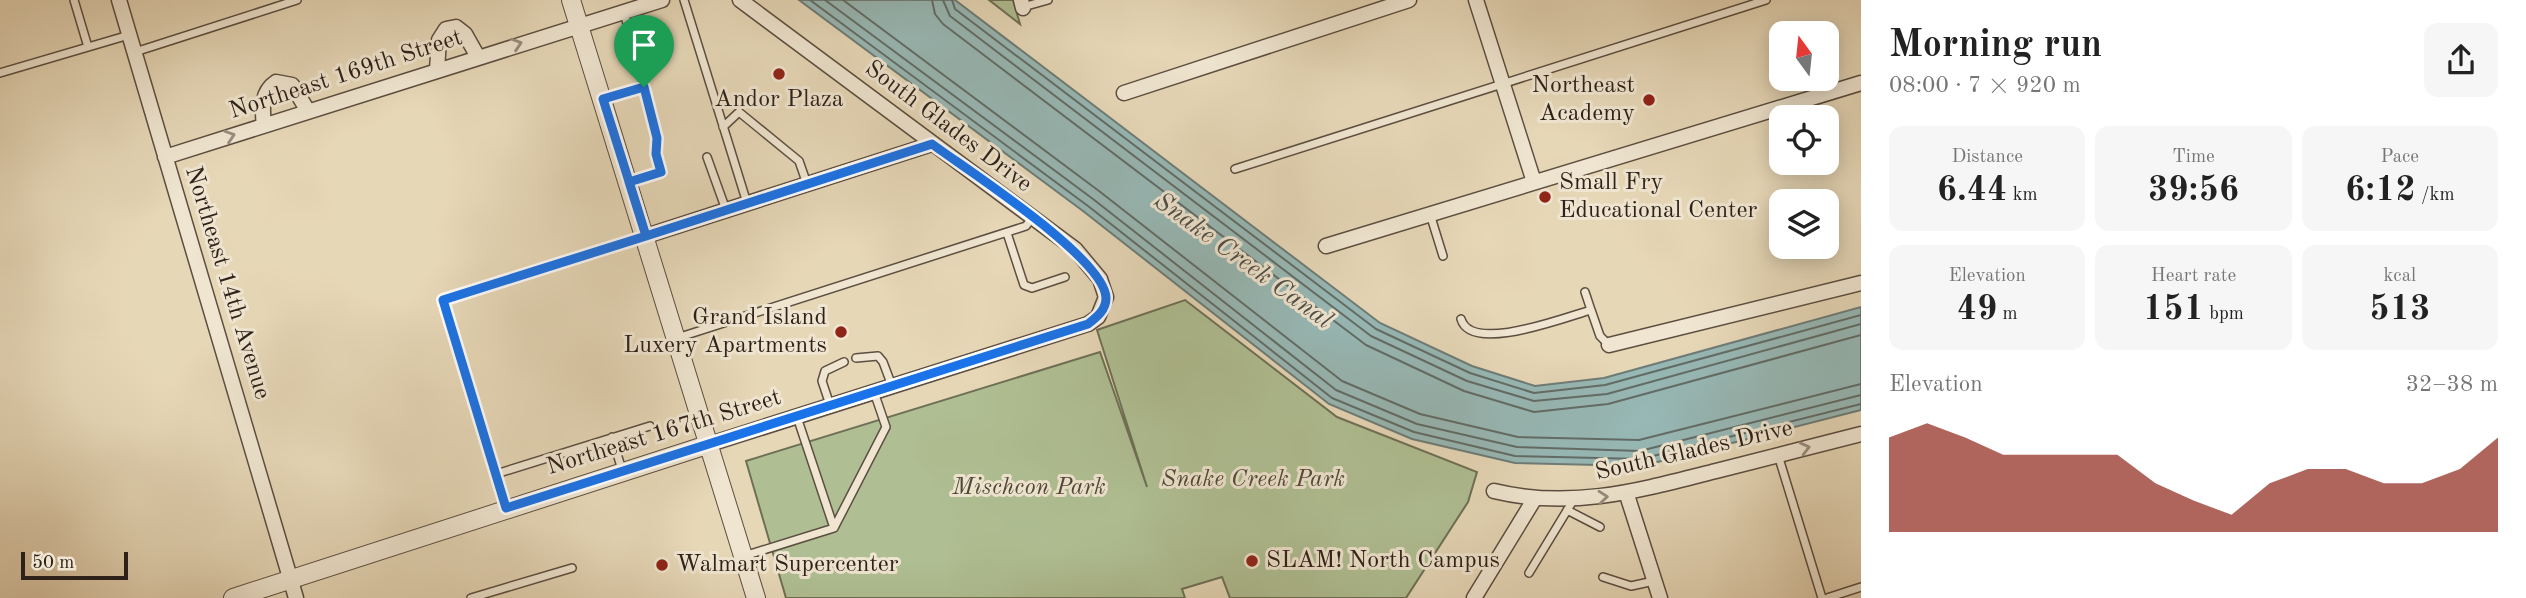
<!DOCTYPE html>
<html lang="en">
<head>
<meta charset="utf-8">
<style>
  :root { --surface:#fff; --page:#f6f6f6; --text:#222; --muted:#767676; --accent:#8f2418 }
  body { margin:0; font-family:"Old Standard TT",serif; background:var(--page); color:var(--text); height:100vh; display:flex; flex-direction:column; font-size:26px; white-space:nowrap }
  * { box-sizing:border-box; margin:0 }
  p { font-size:23px; color:var(--muted) }
  .icon { flex:none; width:38px; height:38px; fill:none; stroke:currentColor; stroke-width:2; stroke-linecap:round; stroke-linejoin:round }
  .map { position:relative; flex:1; overflow:hidden }
  .sheet { display:flex; flex-direction:column; background:var(--surface); width:665px }
  .sheet>* { flex:none }
  .needle { width:46px; rotate:345deg }
  .buttons { position:absolute; left:1769px; top:21px; display:grid; gap:14px }
  .buttons a { display:grid; place-items:center; width:70px; height:70px; border-radius:14px; background:var(--surface); box-shadow:0 4px 18px #0003; font-size:35px }
  .scale { position:absolute; left:21px; bottom:18px; width:107px; box-sizing:border-box; padding-left:7px; border:4px solid #2e2119; border-top:0; font-size:19px; line-height:24px; white-space:nowrap; color:#2e2119; -webkit-text-stroke:5px #efe5d0; paint-order:stroke }
  .pin { position:absolute; display:grid; place-items:center; width:60px; height:60px; color:#fff; margin:-72px -30px; border-radius:50% 50% 50% 0; rotate:-45deg; box-shadow:0 0 7px #0007 }
  .pin .icon { rotate:45deg }
  .round { display:grid; place-items:center; flex:none; width:74px; height:74px; border-radius:14px; background:var(--page) }
  .overview { display:flex; align-items:center; justify-content:space-between; height:119px; padding:0 28px }
  h1 { font-size:38px; font-weight:700; line-height:52px }
  .metrics { display:grid; grid-template-columns:repeat(3,1fr); gap:10px; height:119px; padding:7px 28px }
  .metrics div { display:grid; align-content:center; border-radius:14px; background:var(--page); text-align:center }
  .metrics b { font-size:35px; font-weight:700 }
  .metrics small { font-size:19px; font-weight:400 }
  .metrics p { font-size:19px }
  .chart { height:196px; padding:14px 28px }
  .chart p { display:flex; justify-content:space-between }
  .chart svg { width:100%; height:126px; margin-top:7px; fill:var(--accent); opacity:.7 }
  main { display:flex; flex:1; min-height:0 }
  .map>svg:first-child { display:block }
  .green { fill:#afbf93; stroke:#6e7056; stroke-width:2 }
  .water { fill:#97b8b5; stroke:#6d7c77; stroke-width:2 }
  .lines { fill:none; stroke-linecap:round; stroke-linejoin:round }
  .shore { stroke:#626c67; stroke-width:2 }
  .service-casing { stroke:#5c4e40; stroke-width:10 }
  .minor-casing { stroke:#5c4e40; stroke-width:17 }
  .tertiary-casing { stroke:#5c4e40; stroke-width:20 }
  .service { stroke:#efe5d0; stroke-width:7 }
  .minor { stroke:#efe5d0; stroke-width:14 }
  .tertiary { stroke:#efe5d0; stroke-width:18 }
  .oneway { stroke:#988d7e }
  .route-casing { stroke:#fff; stroke-width:14 }
  .route { stroke:#1a73e8; stroke-width:9 }
  .poi-dot { fill:#8f2418; stroke:#efe5d0; stroke-width:2.5 }
  .labels { text-anchor:middle; dominant-baseline:central; stroke-width:6; stroke-linejoin:round; paint-order:stroke }
  .street-label { font-size:24px; fill:#2e2119; stroke:#efe5d0 }
  .poi-label { font-size:24px; fill:#2e2119; stroke:#efe5d0; text-anchor:start }
  .park-label { font-size:24px; font-style:italic; fill:#4e4838; stroke:#efe5d0 }
  .water-label { font-size:26px; font-style:italic; fill:#4e4e48; stroke:#efe5d0 }
</style>
</head>
<body>
<main>
<div class="map">
<svg width="1861" height="598" viewBox="0 0 1861 598">
  <rect width="100%" height="100%" fill="#e6d7b7"/>
  <filter id="stains"><feTurbulence type="fractalNoise" baseFrequency=".00286" numOctaves="4"/><feColorMatrix values="0 0 0 0 .2 0 0 0 0 .09 0 0 0 0 .02 0 0 0 .5 -.17"/></filter>
  <radialGradient id="worn" r=".72"><stop offset=".6" stop-color="#630" stop-opacity="0"/><stop offset="1" stop-color="#630" stop-opacity=".3"/></radialGradient>
  <!-- green -->
  <path class="green" d="M 989,0 L 1013,0 L 1020,24 Z
    M 1185,300 L 1337,417 L 1477,472 L 1468,502 L 1406,598 L 1230,598 L 1222,577 L 1182,589 L 1185,598 L 786,598 L 746,461 L 1100,352 L 1147,487 L 1097,330 Z"/>
  <!-- water -->
  <path class="water" d="M 799,0 L 955,0 L 1380,323 L 1472,366 L 1535,386 L 1604,378 L 1861,307 L 1861,410 L 1642,466 L 1515,463 L 1412,439 L 1329,404 L 1083,211 Z"/>
  <g class="lines">
    <!-- shore -->
    <path class="shore" d="M 810,0 L 1088,206 L 1332,398 L 1414,432 L 1515,456 L 1641,459 L 1861,404
      M 825,0 L 1093,199 L 1336,390 L 1417,424 L 1517,447 L 1640,451 L 1861,395
      M 843,0 L 1099,191 L 1342,381 L 1420,414 L 1518,437 L 1639,440 L 1861,384
      M 932,0 L 935,14 L 943,24 L 1366,345 L 1464,391 L 1534,412 L 1608,404 L 1861,335
      M 943,0 L 950,16 L 1371,336 L 1467,381 L 1534,401 L 1607,394 L 1861,324
      M 952,0 L 955,9 L 1376,329 L 1470,373 L 1534,393 L 1605,385 L 1861,315"/>
    <!-- service casing -->
    <g class="service-casing">
      <path id="service" d="M 74,0 L 88,47
        M 684,0 L 747,203
        M 1023,7 L 1048,0
        M 624,12 L 657,137 L 656,154 L 661,172 L 629,182
        M 135,52 L 297,0
        M 0,73 L 129,35
        M 603,99 L 644,87
        M 723,127 L 739,112 L 799,161 L 807,184
        M 707,157 L 726,210
        M 1235,169 L 1766,0
        M 1430,214 L 1443,256
        M 1007,233 L 1024,285 L 1032,288 L 1065,277
        M 1585,292 L 1591,310
        M 1461,319 C 1471,354 1566,317 1591,310 L 1600,336 L 1609,345
        M 677,338 L 1026,226 L 1032,218
        M 856,358 L 878,356 L 883,362 L 892,386
        M 830,405 L 822,381 L 825,371 L 844,362
        M 797,417 L 834,528 L 886,427 L 874,392
        M 612,437 L 622,470
        M 1778,455 L 1822,598
        M 496,474 L 650,426
        M 506,507 L 443,300 L 642,237
        M 1567,510 L 1600,527
        M 744,556 L 834,528
        M 1529,573 L 1574,499
        M 1603,577 L 1631,586 L 1654,581
        M 471,598 L 572,568
        M 1827,598 L 1861,587"/>
    </g>
    <!-- minor casing -->
    <g class="minor-casing">
      <path id="minor" d="M 119,0 L 296,598
        M 1021,0 L 1023,8
        M 1476,0 L 1534,182
        M 437,70 L 439,40 L 446,29 L 456,27 L 465,34 L 478,57
        M 1124,93 L 1409,0
        M 264,125 C 262,109 261,92 276,82 L 292,85 L 308,111
        M 165,157 L 662,0
        M 646,236 L 932,144
        M 1326,246 L 1861,83
        M 1609,345 L 1861,283
        M 710,444 L 1088,324 L 1098,317 L 1106,297 L 1100,279 L 1075,249 L 740,0
        M 1494,491 C 1572,510 1641,490 1716,471 C 1764,459 1813,446 1861,434
        M 1627,495 L 1660,598
        M 1474,598 L 1535,498"/>
    </g>
    <!-- tertiary casing -->
    <g class="tertiary-casing">
      <path id="tertiary" d="M 571,0 L 756,598
        M 233,598 L 710,444"/>
    </g>
    <!-- service -->
    <use href="#service" class="service"/>
    <!-- minor -->
    <use href="#minor" class="minor"/>
    <!-- tertiary -->
    <use href="#tertiary" class="tertiary"/>
  </g>
  <!-- one-way arrows -->
  <defs><path id="oneway-chevron" d="M-2-3.5L2.5 0L-2 3.5" fill="none" stroke-width="1.6" stroke-linecap="round" stroke-linejoin="round" transform="scale(1.75)"/></defs>
  <g class="oneway">
    <use href="#oneway-chevron" transform="translate(517 44) rotate(-18)"/>
    <use href="#oneway-chevron" transform="translate(230 136) rotate(-18)"/>
    <use href="#oneway-chevron" transform="translate(1805 448) rotate(-14)"/>
    <use href="#oneway-chevron" transform="translate(1603 497) rotate(-5)"/>
  </g>
  <g class="lines">
    <!-- route casing -->
    <g class="route-casing">
      <path id="route" d="M 644,87 L 657,138 L 656,154 L 661,172 L 629,182 L 646,236 L 443,300 L 506,508 L 1088,324 C 1097,317 1106,310 1106,298 C 1105,258 967,170 932,144 L 646,236 C 632,190 617,144 603,99 L 644,87"/>
    </g>
    <!-- route -->
    <use href="#route" class="route"/>
  </g>
  <!-- markers -->
  <g class="poi-dot">
    <circle cx="779" cy="74" r="7"/>
    <circle cx="1649" cy="100" r="7"/>
    <circle cx="1545" cy="197" r="7"/>
    <circle cx="841" cy="332" r="7"/>
    <circle cx="1252" cy="561" r="7"/>
    <circle cx="662" cy="565" r="7"/>
  </g>
  <g class="labels">
    <!-- street labels -->
    <g class="street-label">
      <text transform="translate(346 75) rotate(-18)">Northeast 169th Street</text>
      <text transform="translate(948 127) rotate(37)">South Glades Drive</text>
      <text transform="translate(227 283) rotate(73)">Northeast 14th Avenue</text>
      <text transform="translate(664 433) rotate(-17)">Northeast 167th Street</text>
      <text transform="translate(1694 451) rotate(-13)">South Glades Drive</text>
    </g>
    <!-- poi labels -->
    <g class="poi-label">
      <text x="1635" y="86" text-anchor="end">Northeast<tspan x="1635" dy="28">Academy</tspan></text>
      <text x="779" y="100" text-anchor="middle">Andor Plaza</text>
      <text x="1559" y="183">Small Fry<tspan x="1559" dy="28">Educational Center</tspan></text>
      <text x="827" y="318" text-anchor="end">Grand Island<tspan x="827" dy="28">Luxery Apartments</tspan></text>
      <text x="1266" y="561">SLAM! North Campus</text>
      <text x="676" y="565">Walmart Supercenter</text>
    </g>
    <!-- park labels -->
    <g class="park-label">
      <text x="1253" y="480">Snake Creek Park</text>
      <text x="1029" y="488">Mischcon Park</text>
    </g>
    <!-- water labels -->
    <g class="water-label">
      <text transform="translate(1243 261) rotate(36)">Snake Creek Canal</text>
    </g>
  </g>
  <rect width="100%" height="100%" filter="url(#stains)"/>
  <rect width="100%" height="100%" fill="url(#worn)"/>
</svg>
<div class="buttons">
<a><svg class="needle" viewBox="-14 -14 28 28"><path d="M0-13l5 13h-10z" fill="#e53935"/><path d="M0 13l5-13h-10z" fill="#767676"/></svg></a>
<a><svg class="icon" aria-label="locate" viewBox="0 0 24 24"><circle cx="12" cy="12" r="6"/><path d="M12 2v4M12 18v4M2 12h4M18 12h4"/></svg></a>
<a><svg class="icon" aria-label="layers" viewBox="0 0 24 24"><path d="M12 4l9 5-9 5-9-5zM3 14l9 5 9-5"/></svg></a>
</div>
<div class="scale">50 m</div>
<div class="pin" style="left:644px;top:87px;background:#1e9e55"><svg class="icon" aria-label="arrive" viewBox="0 0 24 24"><path d="M6 21V4h12l-3 4 3 4H6"/></svg></div>
</div>
<section class="sheet">
<div class="overview"><div><h1>Morning run</h1><p>08:00 · 7 × 920 m</p></div><a class="round"><svg class="icon" aria-label="share" viewBox="0 0 24 24"><path d="M12 15V3M7 8l5-5 5 5M5 13v7h14v-7"/></svg></a></div>
<div class="metrics">
<div><p>Distance</p><b>6.44<small> km</small></b></div>
<div><p>Time</p><b>39:56</b></div>
<div><p>Pace</p><b>6:12<small> /km</small></b></div>
</div>
<div class="metrics">
<div><p>Elevation</p><b>49<small> m</small></b></div>
<div><p>Heart rate</p><b>151<small> bpm</small></b></div>
<div><p>kcal</p><b>513</b></div>
</div>
<div class="chart"><p><span>Elevation</span>32–38 m</p>
<svg viewBox="0 0 160 44" preserveAspectRatio="none"><path d="M0 44V11L10 6L20 11L30 17L40 17L50 17L60 17L70 27L80 33L90 38L100 27L110 22L120 22L130 27L140 27L150 22L160 11V44z"/></svg>
</div>
</section>
</main>
</body>
</html>
